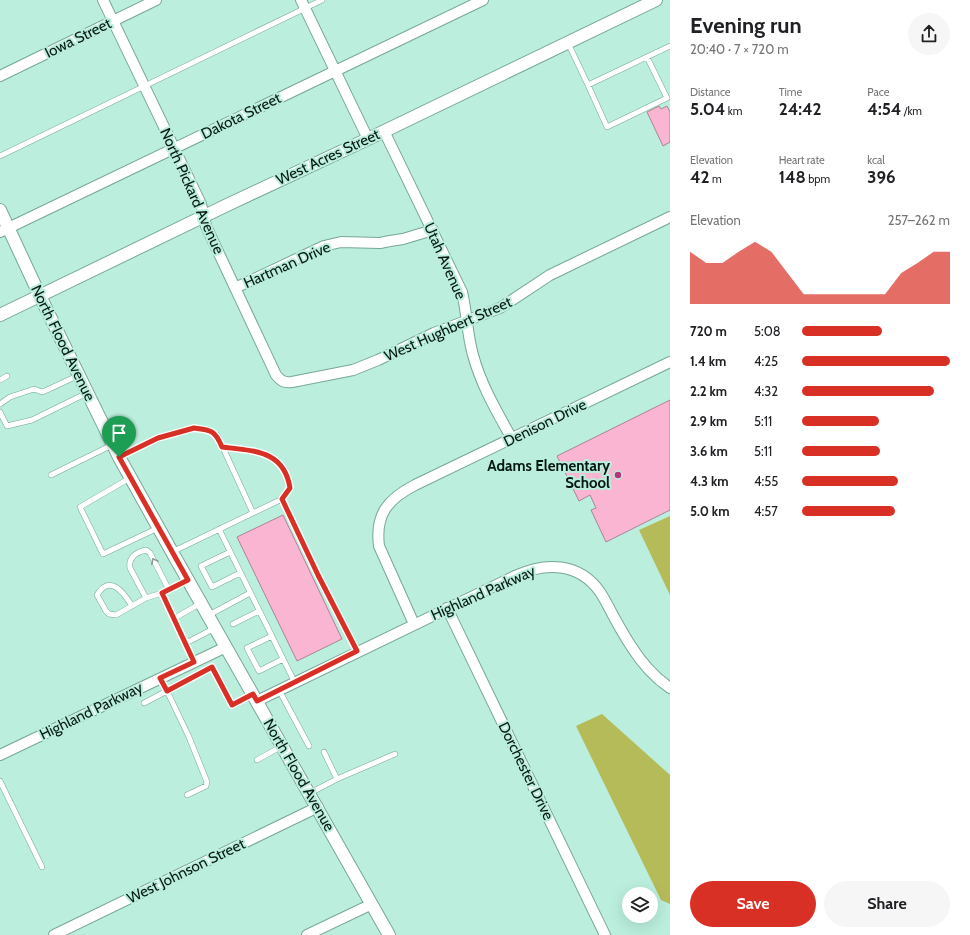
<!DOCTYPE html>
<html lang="en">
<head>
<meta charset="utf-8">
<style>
  :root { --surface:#fff; --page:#f6f6f6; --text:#202124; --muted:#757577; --accent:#d93025 }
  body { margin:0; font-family:Cabin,sans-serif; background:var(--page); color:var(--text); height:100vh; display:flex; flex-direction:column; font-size:15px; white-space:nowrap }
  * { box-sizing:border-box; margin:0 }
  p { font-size:13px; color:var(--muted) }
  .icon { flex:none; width:22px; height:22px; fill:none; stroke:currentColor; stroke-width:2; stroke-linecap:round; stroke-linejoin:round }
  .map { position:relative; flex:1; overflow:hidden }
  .details { display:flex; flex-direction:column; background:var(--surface); width:300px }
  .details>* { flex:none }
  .buttons { position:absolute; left:622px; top:887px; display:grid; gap:8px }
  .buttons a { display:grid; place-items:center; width:36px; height:36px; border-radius:50%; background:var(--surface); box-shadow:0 4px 16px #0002; font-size:20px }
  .pin { position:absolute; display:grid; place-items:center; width:34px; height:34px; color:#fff; margin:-41px -17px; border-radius:50% 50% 50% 0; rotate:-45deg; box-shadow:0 0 4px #0007 }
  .pin .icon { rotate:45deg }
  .round { display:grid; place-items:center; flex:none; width:42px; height:42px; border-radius:21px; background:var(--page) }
  .head { display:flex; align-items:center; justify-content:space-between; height:68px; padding:0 20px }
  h1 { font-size:22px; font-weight:700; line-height:30px }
  .figures { display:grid; grid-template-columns:repeat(3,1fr); gap:6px; height:68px; padding:4px 20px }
  .figures div { display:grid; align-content:center }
  .figures b { font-size:17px; font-weight:700 }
  .figures small { font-size:11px; font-weight:400 }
  .figures p { font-size:11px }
  .chart { height:112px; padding:8px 20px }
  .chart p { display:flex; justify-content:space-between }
  .chart svg { width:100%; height:72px; margin-top:4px; fill:var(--accent); opacity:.7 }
  .primary-button { display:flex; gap:8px; margin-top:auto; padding:8px 20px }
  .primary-button a { flex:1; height:46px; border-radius:24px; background:var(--accent); color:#fff; font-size:16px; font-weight:700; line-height:46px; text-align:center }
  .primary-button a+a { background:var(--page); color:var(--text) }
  ul { padding:0 20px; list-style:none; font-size:13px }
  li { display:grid; grid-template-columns:64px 48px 1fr; align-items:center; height:30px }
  li i { height:10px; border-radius:5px; background:var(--accent) }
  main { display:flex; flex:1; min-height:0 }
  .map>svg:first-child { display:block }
  .park { fill:#b5bb58 }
  .building { fill:#fab5d2; stroke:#ad8394 }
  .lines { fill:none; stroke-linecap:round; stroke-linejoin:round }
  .service-casing { stroke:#77a797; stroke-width:6 }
  .minor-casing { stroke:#77a797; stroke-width:12 }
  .tertiary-casing { stroke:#77a797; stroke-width:14 }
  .service { stroke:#fff; stroke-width:5 }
  .minor { stroke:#fff; stroke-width:10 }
  .tertiary { stroke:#fff; stroke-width:12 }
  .oneway { stroke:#8f9895 }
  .route-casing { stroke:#fff; stroke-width:8 }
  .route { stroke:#d93025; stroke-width:5 }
  .poi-dot { fill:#b7337a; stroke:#bbeedc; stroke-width:1.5 }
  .labels { text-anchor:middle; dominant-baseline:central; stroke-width:4; stroke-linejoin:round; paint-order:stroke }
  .street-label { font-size:15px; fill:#061913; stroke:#bbeedc }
  .poi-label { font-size:15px; font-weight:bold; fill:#061913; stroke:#bbeedc; text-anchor:end }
</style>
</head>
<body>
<main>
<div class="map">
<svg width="670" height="935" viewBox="0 0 670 935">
  <rect width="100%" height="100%" fill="#bbeedc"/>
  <!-- park -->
  <path class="park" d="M 670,516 L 670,595 L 639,530 Z
    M 602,714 L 670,775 L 670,904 L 661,900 L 576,726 Z"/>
  <!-- building -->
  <path class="building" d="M 659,106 L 661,109 L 667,106 L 670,112 L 670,142 L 663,146 L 647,112 Z
    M 670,400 L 670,510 L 606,542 L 591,510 L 596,508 L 590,495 L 579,501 L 557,456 Z
    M 283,515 L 342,639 L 297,661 L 237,537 Z"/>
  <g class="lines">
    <!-- service casing -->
    <g class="service-casing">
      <path id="service" d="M 568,43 L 588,85 L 670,46
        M 588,85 L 607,127 L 667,98 L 647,57
        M 0,156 L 322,0
        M 0,380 L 7,376
        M 0,404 L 10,397 L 34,389 L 42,392 L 47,390 L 79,375
        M 0,412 L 7,426 L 32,420 L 87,393
        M 222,447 C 254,451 284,449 290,488 L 282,499
        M 119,457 C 141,447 185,422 209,430 C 212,431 214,434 217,435 L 253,513
        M 51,475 L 112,445
        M 130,478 L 80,507 L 103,554 L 158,528
        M 219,529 L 295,683
        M 172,552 L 282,499 L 318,575 L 357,651
        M 230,552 L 201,566 L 212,587 L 240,573
        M 188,580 L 162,593 L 194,662
        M 146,598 L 130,568 C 128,557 137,552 146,550 L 150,553 L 169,590
        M 132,606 C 124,593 110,573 97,595 L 106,611 L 109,614 L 116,615 L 146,598 L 162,593
        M 209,615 L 250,593
        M 175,618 L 201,603
        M 233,624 L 259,611
        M 272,636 L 247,648 L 259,671 L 283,659
        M 186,643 L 215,628
        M 160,678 L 167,691 L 212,667 L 232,705 L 252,695
        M 279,690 L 309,746
        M 144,703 L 167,691 L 189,737 L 207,782 L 206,786 L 187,795
        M 324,752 L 337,779
        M 257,760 L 282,746
        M 0,781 L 42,867
        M 310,793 L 337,779 L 395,754"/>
    </g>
    <!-- minor casing -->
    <g class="minor-casing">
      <path id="minor" d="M 103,0 L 201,204 L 206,226 L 276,375 C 281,381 284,383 292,382 L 353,370 L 378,360 L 434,333 L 500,308 L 550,275 L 670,217
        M 301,0 L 368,139
        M 0,76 L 156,0
        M 384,131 L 462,292 C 467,313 467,334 473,355 C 481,385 497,412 512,439
        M 0,232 L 483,0
        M 235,288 L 324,246 L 341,242 L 380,243 L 390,241 L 403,239 L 433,230
        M 447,608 L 605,935
        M 414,624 L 379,546 C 375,514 388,499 415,485 L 670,362
        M 257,701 L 515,576 C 545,562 579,562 600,592 C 606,601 610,610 615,619 C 620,628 625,637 631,646 C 641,662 654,677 670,688
        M 0,755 L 226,647
        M 54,935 L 318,807
        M 307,935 L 372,904"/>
    </g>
    <!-- tertiary casing -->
    <g class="tertiary-casing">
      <path id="tertiary" d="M 0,210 L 40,296 L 119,457 L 172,552 L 389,935
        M 0,315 L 225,206 L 368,139 L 656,0"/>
    </g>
    <!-- service -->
    <use href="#service" class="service"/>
    <!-- minor -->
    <use href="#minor" class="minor"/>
    <!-- tertiary -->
    <use href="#tertiary" class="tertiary"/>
  </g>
  <!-- one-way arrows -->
  <defs><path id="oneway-chevron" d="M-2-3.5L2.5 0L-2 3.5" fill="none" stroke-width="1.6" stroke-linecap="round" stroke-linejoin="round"/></defs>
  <use class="oneway" href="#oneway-chevron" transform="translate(154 561) rotate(-118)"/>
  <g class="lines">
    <!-- route casing -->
    <g class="route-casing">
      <path id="route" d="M 194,428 C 211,430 215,430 222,447 C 254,451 284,450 290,488 L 282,499 L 318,575 L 357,651 L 257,701 L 253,694 L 232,705 L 212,667 L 167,691 L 160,678 L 194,662 L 162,593 L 188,580 L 119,457 L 158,438 Z"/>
    </g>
    <!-- route -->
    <use href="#route" class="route"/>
  </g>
  <!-- markers -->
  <circle class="poi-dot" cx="618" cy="475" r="4"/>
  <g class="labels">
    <!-- street labels -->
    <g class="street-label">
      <text transform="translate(78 38) rotate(-26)">Iowa Street</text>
      <text transform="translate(241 116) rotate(-26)">Dakota Street</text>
      <text transform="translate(328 157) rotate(-25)">West Acres Street</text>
      <text transform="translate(192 191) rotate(66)">North Pickard Avenue</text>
      <text transform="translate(445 261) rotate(66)">Utah Avenue</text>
      <text transform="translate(287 265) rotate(-24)">Hartman Drive</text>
      <text transform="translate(448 329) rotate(-24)">West Hughbert Street</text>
      <text transform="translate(63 343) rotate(64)">North Flood Avenue</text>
      <text transform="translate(545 423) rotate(-26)">Denison Drive</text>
      <text transform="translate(483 593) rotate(-24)">Highland Parkway</text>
      <text transform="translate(91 711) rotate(-26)">Highland Parkway</text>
      <text transform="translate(526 771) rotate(64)">Dorchester Drive</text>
      <text transform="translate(299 775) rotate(60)">North Flood Avenue</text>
      <text transform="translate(186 871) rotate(-26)">West Johnson Street</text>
    </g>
    <!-- poi labels -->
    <g class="poi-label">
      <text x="610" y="466">Adams Elementary<tspan x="610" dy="17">School</tspan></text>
    </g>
  </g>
</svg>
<div class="buttons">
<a><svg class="icon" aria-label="layers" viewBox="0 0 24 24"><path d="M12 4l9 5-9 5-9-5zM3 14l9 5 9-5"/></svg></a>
</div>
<div class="pin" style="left:119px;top:457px;background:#1e9e55"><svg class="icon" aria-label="arrive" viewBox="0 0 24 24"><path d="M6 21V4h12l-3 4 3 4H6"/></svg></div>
</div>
<section class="details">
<div class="head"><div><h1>Evening run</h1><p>20:40 · 7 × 720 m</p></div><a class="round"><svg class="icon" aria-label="share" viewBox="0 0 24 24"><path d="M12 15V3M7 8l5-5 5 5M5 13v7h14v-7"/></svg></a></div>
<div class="figures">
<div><p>Distance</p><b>5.04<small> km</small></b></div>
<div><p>Time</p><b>24:42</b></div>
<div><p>Pace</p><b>4:54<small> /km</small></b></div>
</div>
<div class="figures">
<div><p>Elevation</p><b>42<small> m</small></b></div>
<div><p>Heart rate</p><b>148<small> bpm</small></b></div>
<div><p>kcal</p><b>396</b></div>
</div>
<div class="chart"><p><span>Elevation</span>257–262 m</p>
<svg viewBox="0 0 160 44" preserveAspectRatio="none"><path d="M0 44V12L10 19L20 19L30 12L40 6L50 12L60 25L70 38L80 38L90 38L100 38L110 38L120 38L130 25L140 19L150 12L160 12V44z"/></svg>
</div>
<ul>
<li><b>720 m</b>5:08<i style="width:54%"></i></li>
<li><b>1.4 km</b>4:25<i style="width:100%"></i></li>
<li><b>2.2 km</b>4:32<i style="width:89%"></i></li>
<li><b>2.9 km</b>5:11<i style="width:52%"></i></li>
<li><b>3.6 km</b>5:11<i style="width:53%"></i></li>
<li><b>4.3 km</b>4:55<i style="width:65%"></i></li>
<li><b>5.0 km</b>4:57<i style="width:63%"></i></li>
</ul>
<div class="primary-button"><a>Save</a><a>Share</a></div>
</section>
</main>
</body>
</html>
